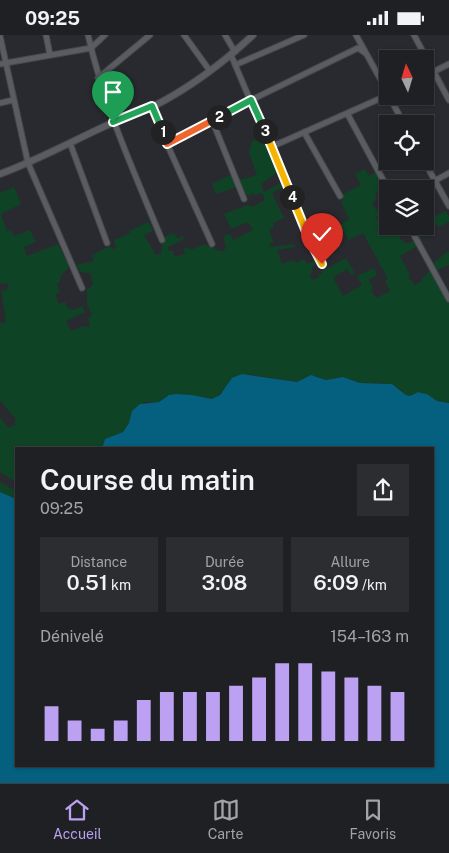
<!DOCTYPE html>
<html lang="fr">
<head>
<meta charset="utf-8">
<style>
  :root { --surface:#1f2023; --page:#2c2d30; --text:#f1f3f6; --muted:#a1a3a6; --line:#3c3e41; --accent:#bca0f2 }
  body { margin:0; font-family:"Public Sans",sans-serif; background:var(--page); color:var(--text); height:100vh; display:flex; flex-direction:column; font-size:19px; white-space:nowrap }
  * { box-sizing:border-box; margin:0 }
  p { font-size:16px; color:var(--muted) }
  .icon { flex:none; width:28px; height:28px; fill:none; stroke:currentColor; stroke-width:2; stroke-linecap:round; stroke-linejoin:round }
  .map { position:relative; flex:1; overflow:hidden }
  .side { position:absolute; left:15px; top:412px; width:419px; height:320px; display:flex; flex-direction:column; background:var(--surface); border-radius:0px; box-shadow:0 1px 4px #0004,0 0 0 1px var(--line) }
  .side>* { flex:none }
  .needle { width:32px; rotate:356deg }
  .fabs { position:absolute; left:379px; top:15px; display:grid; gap:10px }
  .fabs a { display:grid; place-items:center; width:55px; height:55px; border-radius:0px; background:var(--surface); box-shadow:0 1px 4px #0004,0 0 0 1px var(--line); font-size:25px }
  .pin { position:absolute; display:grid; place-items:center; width:42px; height:42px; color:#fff; margin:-51px -21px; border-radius:50% 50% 50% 0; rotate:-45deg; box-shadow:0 0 5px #0007 }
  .pin .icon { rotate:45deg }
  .km { position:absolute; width:25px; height:25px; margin:-12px; border-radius:50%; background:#222; color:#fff; font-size:14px; line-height:25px; text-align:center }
  .round { display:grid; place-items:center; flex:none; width:52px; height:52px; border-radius:0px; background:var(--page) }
  .head { display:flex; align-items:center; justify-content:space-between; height:85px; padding:0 25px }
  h1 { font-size:28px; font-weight:600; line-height:38px }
  .metrics { display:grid; grid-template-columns:repeat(3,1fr); gap:8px; height:85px; padding:5px 25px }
  .metrics div { display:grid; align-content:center; border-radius:0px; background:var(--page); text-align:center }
  .metrics b { font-size:21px; font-weight:600 }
  .metrics small { font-size:14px; font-weight:400 }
  .metrics p { font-size:14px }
  .chart { height:140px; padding:10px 25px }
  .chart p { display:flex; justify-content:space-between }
  .chart svg { width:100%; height:90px; margin-top:5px; stroke:var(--accent); stroke-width:6 }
  .status { display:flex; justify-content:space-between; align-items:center; height:35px; padding:0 25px; background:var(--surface); direction:ltr }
  .status svg { height:14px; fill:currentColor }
  .tabs { display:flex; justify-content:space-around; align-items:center; height:70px; border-top:1px solid var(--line); background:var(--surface); font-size:14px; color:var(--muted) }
  .tabs a { display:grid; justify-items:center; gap:2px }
  .tabs .active { color:var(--accent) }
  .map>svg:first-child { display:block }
  .green { fill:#0f4326 }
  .water { fill:#055f7f }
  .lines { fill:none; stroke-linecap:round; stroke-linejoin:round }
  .minor-casing { stroke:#46474b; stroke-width:7 }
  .tertiary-casing { stroke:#46474b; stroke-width:8 }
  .minor { stroke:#5a5c62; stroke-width:5 }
  .tertiary { stroke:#5a5c62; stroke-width:6 }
  .split-1-casing { stroke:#fff; stroke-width:10 }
  .split-2-casing { stroke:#fff; stroke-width:10 }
  .split-3-casing { stroke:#fff; stroke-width:10 }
  .split-4-casing { stroke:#fff; stroke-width:10 }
  .split-5-casing { stroke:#fff; stroke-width:10 }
  .split-1 { stroke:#22a559; stroke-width:6 }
  .split-2 { stroke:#f0652b; stroke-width:6 }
  .split-3 { stroke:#22a559; stroke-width:6 }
  .split-4 { stroke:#f5b400; stroke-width:6 }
  .split-5 { stroke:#f5b400; stroke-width:6 }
</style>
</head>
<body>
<div class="status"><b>09:25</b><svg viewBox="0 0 49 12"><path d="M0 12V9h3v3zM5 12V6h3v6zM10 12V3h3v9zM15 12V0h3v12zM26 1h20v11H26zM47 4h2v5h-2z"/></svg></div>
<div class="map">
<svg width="449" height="748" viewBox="0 0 449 748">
  <rect width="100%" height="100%" fill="#292a2f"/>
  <!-- green -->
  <path class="green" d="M 257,104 L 259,107 L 266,106 L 277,135 L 274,140 L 261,149 L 264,157 L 281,148 L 283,152 L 272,158 L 284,183 L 273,188 L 274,192 L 269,195 L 274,207 L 269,209 L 271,212 L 294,209 L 295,212 L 277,215 L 282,229 L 294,225 L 296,228 L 304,224 L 307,229 L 314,226 L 316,229 L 311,233 L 313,237 L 310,239 L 311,244 L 313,245 L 319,242 L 318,240 L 322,238 L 322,236 L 346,223 L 355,239 L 352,240 L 347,234 L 333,242 L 343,261 L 362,250 L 357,241 L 374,233 L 377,240 L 369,245 L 373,253 L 371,255 L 376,263 L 390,256 L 385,246 L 388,244 L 363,198 L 349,205 L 343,196 L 331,200 L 329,196 L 349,184 L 342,169 L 343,159 L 361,150 L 355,139 L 365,134 L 369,141 L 380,135 L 391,154 L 384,156 L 382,153 L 375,159 L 377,163 L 372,168 L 380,180 L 376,182 L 383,194 L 389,191 L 403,191 L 404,193 L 401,196 L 400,204 L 406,208 L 410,208 L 417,202 L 412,193 L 425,191 L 425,186 L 446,176 L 449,182 L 449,187 L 438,192 L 436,188 L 418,197 L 423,208 L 400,221 L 410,240 L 408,241 L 415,250 L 422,246 L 422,244 L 433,232 L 432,229 L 448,216 L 449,218 L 449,230 L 437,235 L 449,268 L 449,368 L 437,366 L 427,359 L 421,358 L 418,357 L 410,361 L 406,360 L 400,354 L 386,348 L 360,348 L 343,342 L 326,345 L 316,341 L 305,342 L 297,347 L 248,339 L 224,354 L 217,362 L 211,364 L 192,360 L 176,359 L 169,360 L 159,367 L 144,367 L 123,397 L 105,404 L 102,414 L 16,414 L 16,447 L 0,437 L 0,382 L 8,392 L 11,392 L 16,389 L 14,387 L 16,385 L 0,365 L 0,288 L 6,287 L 1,256 L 9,254 L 7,248 L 0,249 L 0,158 L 14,152 L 21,169 L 1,179 L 7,196 L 11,195 L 14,201 L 30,195 L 36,207 L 24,212 L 27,221 L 58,209 L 68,229 L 68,234 L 61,240 L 60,246 L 57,249 L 60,257 L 55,259 L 59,269 L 65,267 L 68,273 L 73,275 L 82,271 L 85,277 L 66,286 L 71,296 L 83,291 L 90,292 L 88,283 L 92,280 L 87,269 L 87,254 L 91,252 L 93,248 L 90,238 L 80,237 L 76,230 L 94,226 L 92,220 L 110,211 L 112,214 L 116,213 L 114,205 L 130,198 L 129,196 L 149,187 L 153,196 L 144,200 L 156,220 L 161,219 L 162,209 L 165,208 L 164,202 L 174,198 L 178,204 L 183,201 L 184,204 L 168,212 L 168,216 L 173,216 L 175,222 L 185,219 L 183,214 L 189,212 L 190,215 C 194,214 199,211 203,210 C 211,209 216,217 224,216 L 226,211 L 223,202 L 230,198 L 233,205 L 253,195 L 248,187 L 231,194 L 224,179 L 248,170 L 253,172 L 265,165 L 262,158 L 255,160 L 253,158 L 248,161 L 240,151 L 216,159 L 212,149 L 230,140 C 238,148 247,143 257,140 L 248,115 L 251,113 L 251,107 Z
    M 0,447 L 16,456 L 16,464 L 0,457 Z"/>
  <!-- water -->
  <path class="water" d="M 242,339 L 297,347 L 311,340 L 326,345 L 343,342 L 360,348 L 392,349 L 406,360 L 410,361 L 418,357 L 421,358 L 427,359 L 437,366 L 449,368 L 449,748 L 0,748 L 0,457 L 16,464 L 16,731 L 432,731 L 432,414 L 102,414 L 105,404 L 123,397 L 129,388 L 132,376 L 140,369 L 159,367 L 169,360 L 176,359 L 192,360 L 212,364 L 220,360 L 232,343 Z"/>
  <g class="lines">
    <!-- minor casing -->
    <g class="minor-casing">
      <path id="minor" d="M 46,0 L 50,20
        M 88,0 C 104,71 134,137 162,205
        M 184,0 L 210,36
        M 225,0 L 235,17
        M 356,0 L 388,58
        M 414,0 L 449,65
        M 0,1 L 28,128 L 82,253
        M 231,20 L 309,204 L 322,229
        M 0,29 L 91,13 L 105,0
        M 235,30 L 304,0
        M 425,41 L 449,29
        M 98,43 L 150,0
        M 389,61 L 404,89
        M 0,68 L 13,65
        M 153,71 L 167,109 L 212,209
        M 347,78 L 388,154
        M 212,85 L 244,164
        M 304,97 L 340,161
        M 70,108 L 107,208
        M 167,109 L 251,65 L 358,13 L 365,18
        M 271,112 L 388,60
        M 424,126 L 449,171
        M 420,154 L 449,138
        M 409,191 L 449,264"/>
    </g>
    <!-- tertiary casing -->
    <g class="tertiary-casing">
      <path id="tertiary" d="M 0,139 C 35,126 67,109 101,93 C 118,85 137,79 154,71 C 191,52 223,28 253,0"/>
    </g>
    <!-- minor -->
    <use href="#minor" class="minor"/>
    <!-- tertiary -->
    <use href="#tertiary" class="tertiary"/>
  </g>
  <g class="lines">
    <!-- split-1 casing -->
    <g class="split-1-casing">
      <path id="split-1" d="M 113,87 L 152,71 L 163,97"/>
    </g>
    <!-- split-2 casing -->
    <g class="split-2-casing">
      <path id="split-2" d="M 163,97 L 167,109 L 219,82"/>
    </g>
    <!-- split-3 casing -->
    <g class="split-3-casing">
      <path id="split-3" d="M 219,82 L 251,65 L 265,96"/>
    </g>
    <!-- split-4 casing -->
    <g class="split-4-casing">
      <path id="split-4" d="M 265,96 L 292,162"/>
    </g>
    <!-- split-5 casing -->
    <g class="split-5-casing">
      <path id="split-5" d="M 292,162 L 309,204 L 322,229"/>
    </g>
    <!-- split-1 -->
    <use href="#split-1" class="split-1"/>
    <!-- split-2 -->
    <use href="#split-2" class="split-2"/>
    <!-- split-3 -->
    <use href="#split-3" class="split-3"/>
    <!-- split-4 -->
    <use href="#split-4" class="split-4"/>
    <!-- split-5 -->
    <use href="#split-5" class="split-5"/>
  </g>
</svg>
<div class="fabs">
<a><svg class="needle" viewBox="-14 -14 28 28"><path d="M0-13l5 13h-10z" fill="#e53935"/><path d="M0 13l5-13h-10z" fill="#a1a3a6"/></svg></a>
<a><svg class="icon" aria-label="locate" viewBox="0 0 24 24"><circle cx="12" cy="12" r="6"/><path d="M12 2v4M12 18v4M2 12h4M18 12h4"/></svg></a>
<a><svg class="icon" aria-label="layers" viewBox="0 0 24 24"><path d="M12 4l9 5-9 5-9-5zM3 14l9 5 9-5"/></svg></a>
</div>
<div class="pin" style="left:113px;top:87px;background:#1e9e55"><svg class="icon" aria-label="arrive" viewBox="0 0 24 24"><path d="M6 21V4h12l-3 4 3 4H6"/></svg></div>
<div class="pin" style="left:322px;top:229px;background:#d93025"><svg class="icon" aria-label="check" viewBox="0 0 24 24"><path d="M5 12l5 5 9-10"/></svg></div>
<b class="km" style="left:163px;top:97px">1</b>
<b class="km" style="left:219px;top:82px">2</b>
<b class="km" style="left:265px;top:96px">3</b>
<b class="km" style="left:292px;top:162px">4</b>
<section class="side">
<div class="head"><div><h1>Course du matin</h1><p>09:25</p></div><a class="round"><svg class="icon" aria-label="share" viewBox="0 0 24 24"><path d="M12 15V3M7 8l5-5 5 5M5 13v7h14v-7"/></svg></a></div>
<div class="metrics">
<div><p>Distance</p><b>0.51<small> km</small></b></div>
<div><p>Durée</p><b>3:08</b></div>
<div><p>Allure</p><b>6:09<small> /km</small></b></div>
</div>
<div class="chart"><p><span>Dénivelé</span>154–163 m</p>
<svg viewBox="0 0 160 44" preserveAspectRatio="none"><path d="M5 44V27M15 44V34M25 44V38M35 44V34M45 44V24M55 44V20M65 44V20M75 44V20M85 44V17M95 44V13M105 44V6M115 44V6M125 44V10M135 44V13M145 44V17M155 44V20"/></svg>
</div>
</section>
</div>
<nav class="tabs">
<a class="active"><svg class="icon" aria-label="home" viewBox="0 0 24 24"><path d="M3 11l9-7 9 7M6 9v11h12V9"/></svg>Accueil</a>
<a><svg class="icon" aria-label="map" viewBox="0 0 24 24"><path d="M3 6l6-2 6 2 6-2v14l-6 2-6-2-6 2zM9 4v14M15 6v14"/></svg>Carte</a>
<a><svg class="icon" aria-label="saved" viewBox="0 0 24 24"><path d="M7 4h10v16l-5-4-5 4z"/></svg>Favoris</a>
</nav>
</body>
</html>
